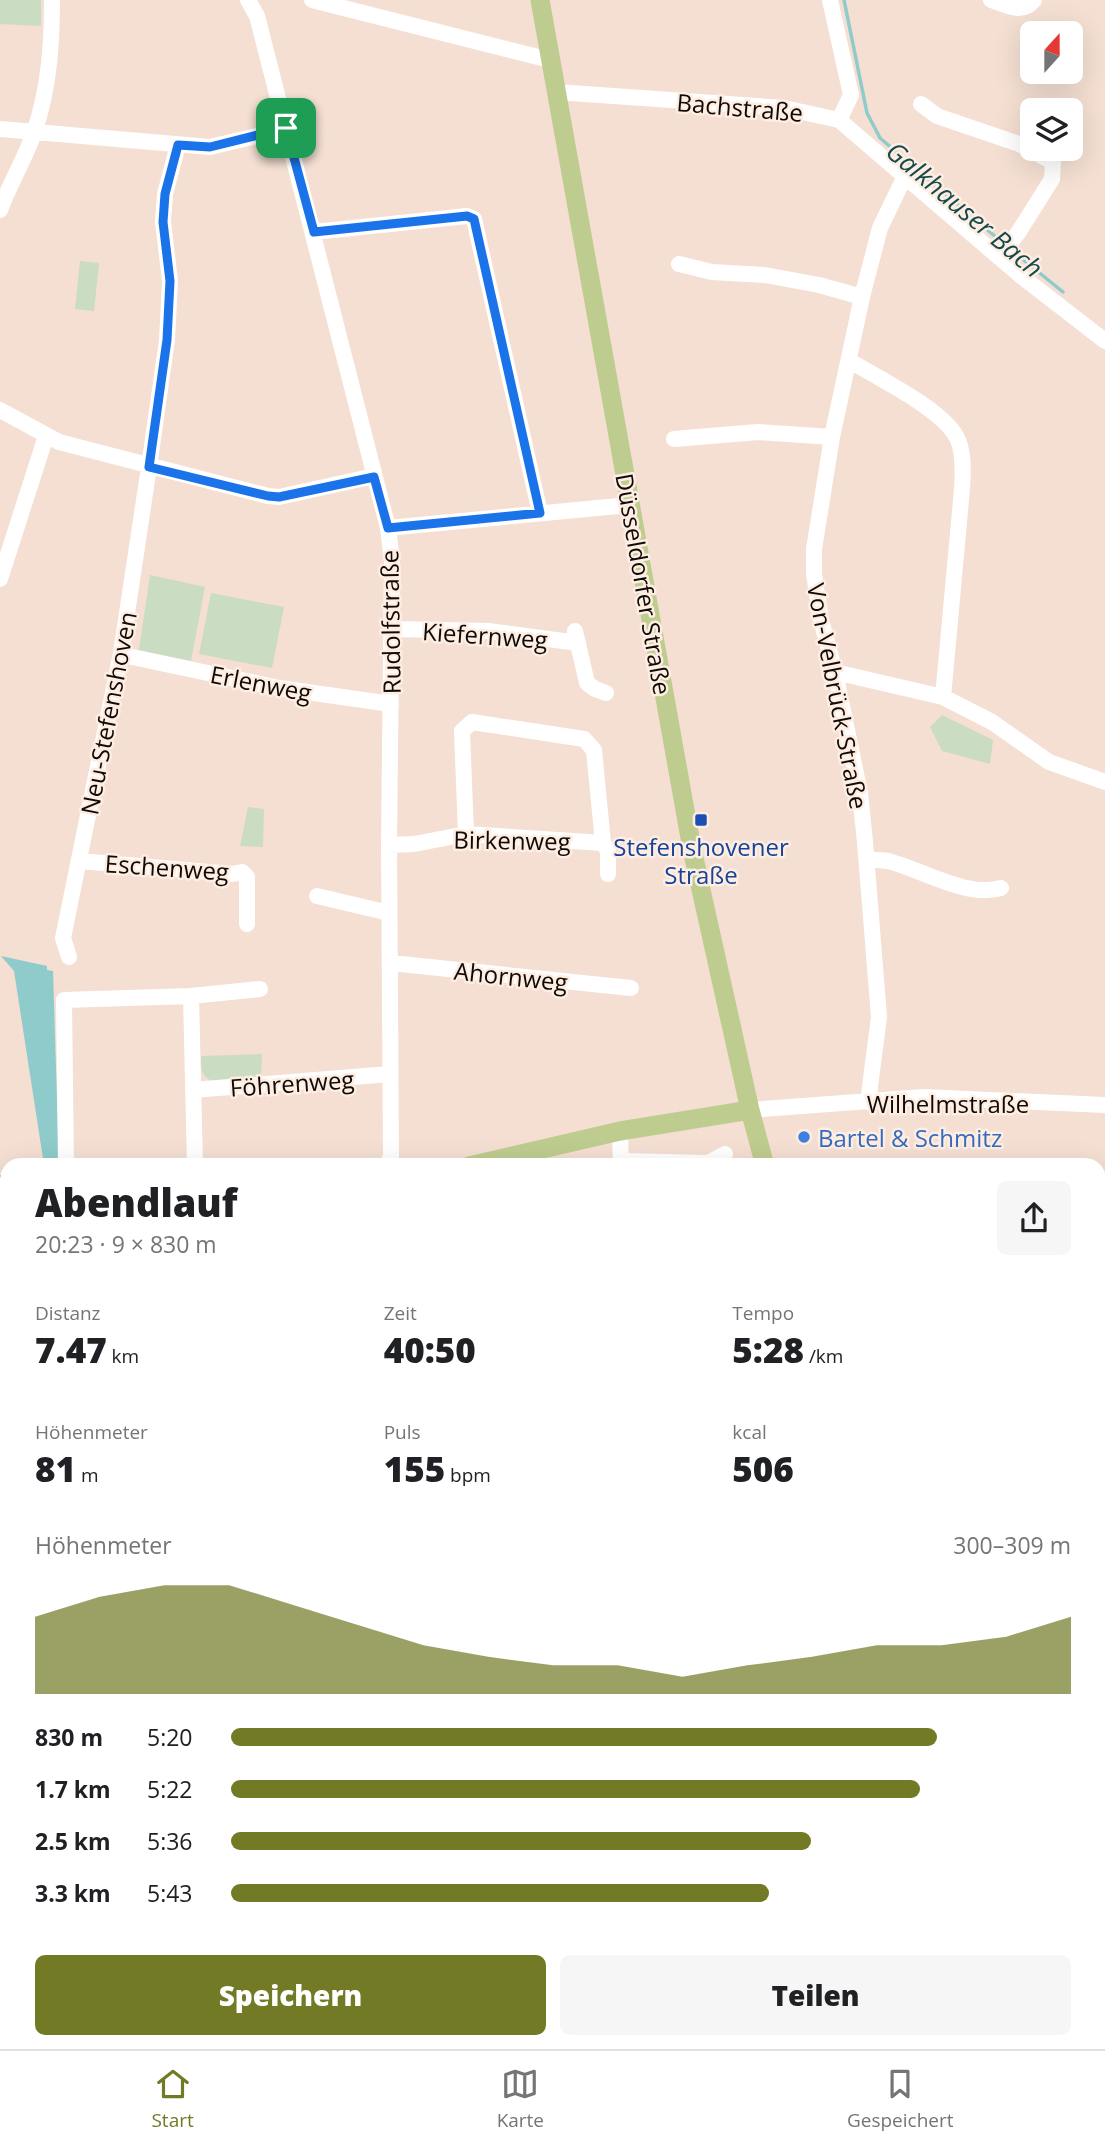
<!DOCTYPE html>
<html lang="de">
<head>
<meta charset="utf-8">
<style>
  :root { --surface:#fff; --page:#f6f6f6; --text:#202124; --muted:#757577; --line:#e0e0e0; --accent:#727a25 }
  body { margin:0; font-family:"Open Sans",sans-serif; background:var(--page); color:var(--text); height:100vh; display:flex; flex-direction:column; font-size:26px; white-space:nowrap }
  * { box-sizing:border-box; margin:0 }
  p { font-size:23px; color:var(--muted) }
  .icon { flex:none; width:38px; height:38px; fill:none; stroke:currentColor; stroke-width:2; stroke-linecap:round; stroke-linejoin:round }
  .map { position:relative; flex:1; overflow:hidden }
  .details { position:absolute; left:0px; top:1158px; width:1106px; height:891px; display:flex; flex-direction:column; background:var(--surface); border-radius:21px 21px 0 0; box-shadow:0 7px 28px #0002 }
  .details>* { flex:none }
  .needle { width:46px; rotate:21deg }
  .controls { position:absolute; left:1020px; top:21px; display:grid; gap:14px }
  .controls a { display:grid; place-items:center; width:63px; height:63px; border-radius:10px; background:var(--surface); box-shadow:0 7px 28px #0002; font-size:35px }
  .pin { position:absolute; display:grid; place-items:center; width:60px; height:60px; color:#fff; margin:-30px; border-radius:14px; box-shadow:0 4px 10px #0006 }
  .round { display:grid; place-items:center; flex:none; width:74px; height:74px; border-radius:10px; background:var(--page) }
  .overview { display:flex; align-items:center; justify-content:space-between; height:119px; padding:0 35px }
  h1 { font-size:38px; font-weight:800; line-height:52px }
  .figures { display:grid; grid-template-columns:repeat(3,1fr); gap:10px; height:119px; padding:7px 35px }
  .figures div { display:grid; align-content:center }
  .figures b { font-size:35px; font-weight:800 }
  .figures small { font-size:19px; font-weight:400 }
  .figures p { font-size:19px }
  .chart { height:196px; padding:14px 35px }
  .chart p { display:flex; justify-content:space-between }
  .chart svg { width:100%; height:126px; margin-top:7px; fill:var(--accent); opacity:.7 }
  .cta { display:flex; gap:14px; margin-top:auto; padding:14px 35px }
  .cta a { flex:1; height:80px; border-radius:10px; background:var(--accent); color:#fff; font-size:28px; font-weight:800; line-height:80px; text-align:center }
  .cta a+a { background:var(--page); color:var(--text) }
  ul { padding:0 35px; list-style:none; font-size:23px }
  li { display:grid; grid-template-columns:112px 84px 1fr; align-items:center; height:52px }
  li i { height:18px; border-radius:9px; background:var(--accent) }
  .dock { display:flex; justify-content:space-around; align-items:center; height:98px; border-top:2px solid var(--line); background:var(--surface); font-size:19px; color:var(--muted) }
  .dock a { display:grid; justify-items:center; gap:4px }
  .dock .current { color:var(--accent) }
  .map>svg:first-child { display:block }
  .green { fill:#cadcc2 }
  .water { fill:#8fcbcb }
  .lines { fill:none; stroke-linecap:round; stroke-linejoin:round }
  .stream { stroke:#8fcbcb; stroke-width:3.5 }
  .minor { stroke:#fff; stroke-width:16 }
  .major { stroke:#bfcc8f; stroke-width:19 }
  .rail { stroke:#60554d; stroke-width:3.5; stroke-dasharray:12 12; stroke-linecap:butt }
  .route-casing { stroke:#fff; stroke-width:14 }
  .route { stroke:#1a73e8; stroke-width:9 }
  .transit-dot { fill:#1a4fb4; stroke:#feede2; stroke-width:2.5 }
  .shop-dot { fill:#3f7fe0; stroke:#feede2; stroke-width:2.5 }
  .labels { text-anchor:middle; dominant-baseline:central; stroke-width:5; stroke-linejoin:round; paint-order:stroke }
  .street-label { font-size:24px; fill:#100a06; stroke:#feede2 }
  .transit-label { font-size:24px; fill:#164399; stroke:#feede2 }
  .shop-label { font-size:24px; fill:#366cbe; stroke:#feede2; text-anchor:start }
  .water-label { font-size:26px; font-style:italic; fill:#154a4b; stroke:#feede2 }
</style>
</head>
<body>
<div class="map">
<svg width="1105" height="2049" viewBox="0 0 1105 2049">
  <rect width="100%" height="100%" fill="#f4dfd2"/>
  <!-- green -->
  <path class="green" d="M 0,0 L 41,0 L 41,26 L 0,24 Z
    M 80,261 L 99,263 L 94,311 L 75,309 Z
    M 150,575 L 205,587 L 191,661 L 139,650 Z
    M 211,593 L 284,607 L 272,668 L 199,654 Z
    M 942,715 L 993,740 L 990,764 L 942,751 L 930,727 Z
    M 248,807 L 264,809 L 263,847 L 240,846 Z
    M 262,1054 L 261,1080 L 212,1081 C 200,1076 201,1067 201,1056 Z"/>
  <!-- water -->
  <path class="water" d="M 1,956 L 47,966 L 47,970 L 53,971 L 59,1165 L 44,1165 L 14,971 Z"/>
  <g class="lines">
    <!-- stream -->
    <path class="stream" d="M 844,0 L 867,113 L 880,138 L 1004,244
      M 1010,249 L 1063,292"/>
    <!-- minor -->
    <path class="minor" d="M 248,0 L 257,16 L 388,528 L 392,561 L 389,845 L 391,1157 L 386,1166
      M 312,0 L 550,60
      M 830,0 L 851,95 L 839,120
      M 991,0 C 1006,5 1023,15 1034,0
      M 556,92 L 784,108 L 839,120 L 1021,276 L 1105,341
      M 921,104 L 937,116 L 1019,144 L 1053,162 L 1052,179 L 1018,233 L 999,257
      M 0,129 L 210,147 L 286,129
      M 0,210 C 10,183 26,157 35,130 C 49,87 52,45 52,0
      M 314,232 L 467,216 L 474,219 L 540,513
      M 679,264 L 712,272 L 765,275 L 819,285 L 862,297
      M 850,361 C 878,378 946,411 958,440 C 964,454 963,474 962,489 L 943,697
      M 0,410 L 59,442 L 268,496 L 279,497 L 374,476
      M 674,439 L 758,432 L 832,437
      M 388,528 L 629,505
      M 0,579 L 46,436
      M 392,629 L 488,631 L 578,643
      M 575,631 L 587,683 L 595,689 L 606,693
      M 132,657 L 279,688 L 391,704
      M 835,672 L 943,697 L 992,722 L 1049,762 L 1105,782
      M 466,834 L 462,731 L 472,722 L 584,739 L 594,750 L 603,843
      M 389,845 L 414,844 L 466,834 L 603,843 L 608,851 L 608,874
      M 866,859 C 873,860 881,860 888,861 C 923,870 967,898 1001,888
      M 80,861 L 232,874 L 242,872 L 247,877 L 247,924
      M 317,896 L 389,913
      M 69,957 L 63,938 L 121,653 L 149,467 L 167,340 L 170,281 L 163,222 L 165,194 L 178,145
      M 391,963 L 631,988
      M 191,996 L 260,989
      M 193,1090 L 390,1074
      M 868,1102 L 879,1017 L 865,842 L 860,793 L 835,672 L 821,620 L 814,574 L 814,549 L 832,437 L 862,297 L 880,228 L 905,176
      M 750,1110 L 923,1097 L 1105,1105
      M 620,1131 L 621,1166
      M 621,1161 L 708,1163 L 725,1154
      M 66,1166 L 64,1000 L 191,996 L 195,1166
      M 1099,1321 L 1105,1322
      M 1099,1370 L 1105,1357
      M 1099,1629 L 1105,1633
      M 1099,1664 L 1105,1657
      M 1099,1815 L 1105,1815
      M 187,2049 L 187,2042
      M 334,2049 L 335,2042
      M 489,2049 L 497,2042
      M 837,2049 L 841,2042"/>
    <!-- major -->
    <path class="major" d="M 540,0 L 692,849 L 750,1110 L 765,1166
      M 469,1166 L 620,1131 L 750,1110
      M 990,2042 L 992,2049"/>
    <!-- rail -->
    <path class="rail" d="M 0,1175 L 7,1230
      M 0,1236 L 7,1307
      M 0,1367 L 7,1464
      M 18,2049 L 18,2042
      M 36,2049 L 36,2042"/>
  </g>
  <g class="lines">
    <!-- route casing -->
    <g class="route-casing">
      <path id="route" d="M 286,128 L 314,232 L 467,216 L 474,219 L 540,513 L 388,528 L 374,477 L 279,497 L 268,496 L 149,467 L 167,340 L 170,281 L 163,222 L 165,194 L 178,145 L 210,147 Z"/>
    </g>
    <!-- route -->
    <use href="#route" class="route"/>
  </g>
  <!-- markers -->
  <rect class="transit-dot" x="694" y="813" width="14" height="14" rx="3.5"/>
  <circle class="shop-dot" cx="804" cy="1137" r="7"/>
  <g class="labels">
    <!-- street labels -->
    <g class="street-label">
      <text transform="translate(740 107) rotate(5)">Bachstraße</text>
      <text transform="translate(644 584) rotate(80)">Düsseldorfer Straße</text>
      <text transform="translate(390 622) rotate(-91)">Rudolfstraße</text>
      <text transform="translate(485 635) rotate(4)">Kiefernweg</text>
      <text transform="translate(261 683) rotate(11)">Erlenweg</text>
      <text transform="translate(838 696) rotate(79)">Von-Velbrück-Straße</text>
      <text transform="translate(108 713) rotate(-79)">Neu-Stefenshoven</text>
      <text transform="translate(512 840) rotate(1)">Birkenweg</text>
      <text transform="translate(167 867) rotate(4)">Eschenweg</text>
      <text transform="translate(511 976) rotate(6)">Ahornweg</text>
      <text transform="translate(292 1083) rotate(-4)">Föhrenweg</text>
      <text x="948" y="1103">Wilhelmstraße</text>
    </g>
    <!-- transit labels -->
    <g class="transit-label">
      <text x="701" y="846">Stefenshovener<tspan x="701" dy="28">Straße</tspan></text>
    </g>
    <!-- shop labels -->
    <g class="shop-label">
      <text x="818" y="1137">Bartel &amp; Schmitz</text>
    </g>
    <!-- water labels -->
    <g class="water-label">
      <text transform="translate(965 209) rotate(40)">Galkhauser Bach</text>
    </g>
  </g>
</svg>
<div class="controls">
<a><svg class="needle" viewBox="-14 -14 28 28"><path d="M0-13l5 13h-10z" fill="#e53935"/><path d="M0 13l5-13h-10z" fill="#757577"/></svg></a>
<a><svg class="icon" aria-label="layers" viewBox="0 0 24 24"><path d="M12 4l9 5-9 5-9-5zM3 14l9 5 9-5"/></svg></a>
</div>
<div class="pin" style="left:286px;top:128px;background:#1e9e55"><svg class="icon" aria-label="arrive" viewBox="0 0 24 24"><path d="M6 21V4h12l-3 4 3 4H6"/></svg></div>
<section class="details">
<div class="overview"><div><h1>Abendlauf</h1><p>20:23 · 9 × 830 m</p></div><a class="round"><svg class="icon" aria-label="share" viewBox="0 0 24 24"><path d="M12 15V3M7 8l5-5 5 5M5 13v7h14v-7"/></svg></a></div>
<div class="figures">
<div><p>Distanz</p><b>7.47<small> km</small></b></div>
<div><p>Zeit</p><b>40:50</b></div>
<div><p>Tempo</p><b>5:28<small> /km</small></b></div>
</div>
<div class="figures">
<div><p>Höhenmeter</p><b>81<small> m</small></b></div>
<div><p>Puls</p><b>155<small> bpm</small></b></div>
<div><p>kcal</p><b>506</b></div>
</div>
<div class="chart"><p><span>Höhenmeter</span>300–309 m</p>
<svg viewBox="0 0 160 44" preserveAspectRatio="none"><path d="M0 44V17L10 10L20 6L30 6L40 13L50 20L60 27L70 31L80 34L90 34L100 38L110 34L120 31L130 27L140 27L150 24L160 17V44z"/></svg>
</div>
<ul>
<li><b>830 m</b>5:20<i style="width:84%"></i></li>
<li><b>1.7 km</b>5:22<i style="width:82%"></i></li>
<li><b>2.5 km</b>5:36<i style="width:69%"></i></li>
<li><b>3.3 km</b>5:43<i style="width:64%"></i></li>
</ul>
<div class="cta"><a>Speichern</a><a>Teilen</a></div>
</section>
</div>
<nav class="dock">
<a class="current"><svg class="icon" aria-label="home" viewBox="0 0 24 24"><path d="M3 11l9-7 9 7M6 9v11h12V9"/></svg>Start</a>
<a><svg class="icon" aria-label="map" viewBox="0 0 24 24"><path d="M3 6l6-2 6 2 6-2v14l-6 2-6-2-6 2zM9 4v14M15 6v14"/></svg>Karte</a>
<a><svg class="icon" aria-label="saved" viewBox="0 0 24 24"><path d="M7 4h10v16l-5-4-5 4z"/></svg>Gespeichert</a>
</nav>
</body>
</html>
